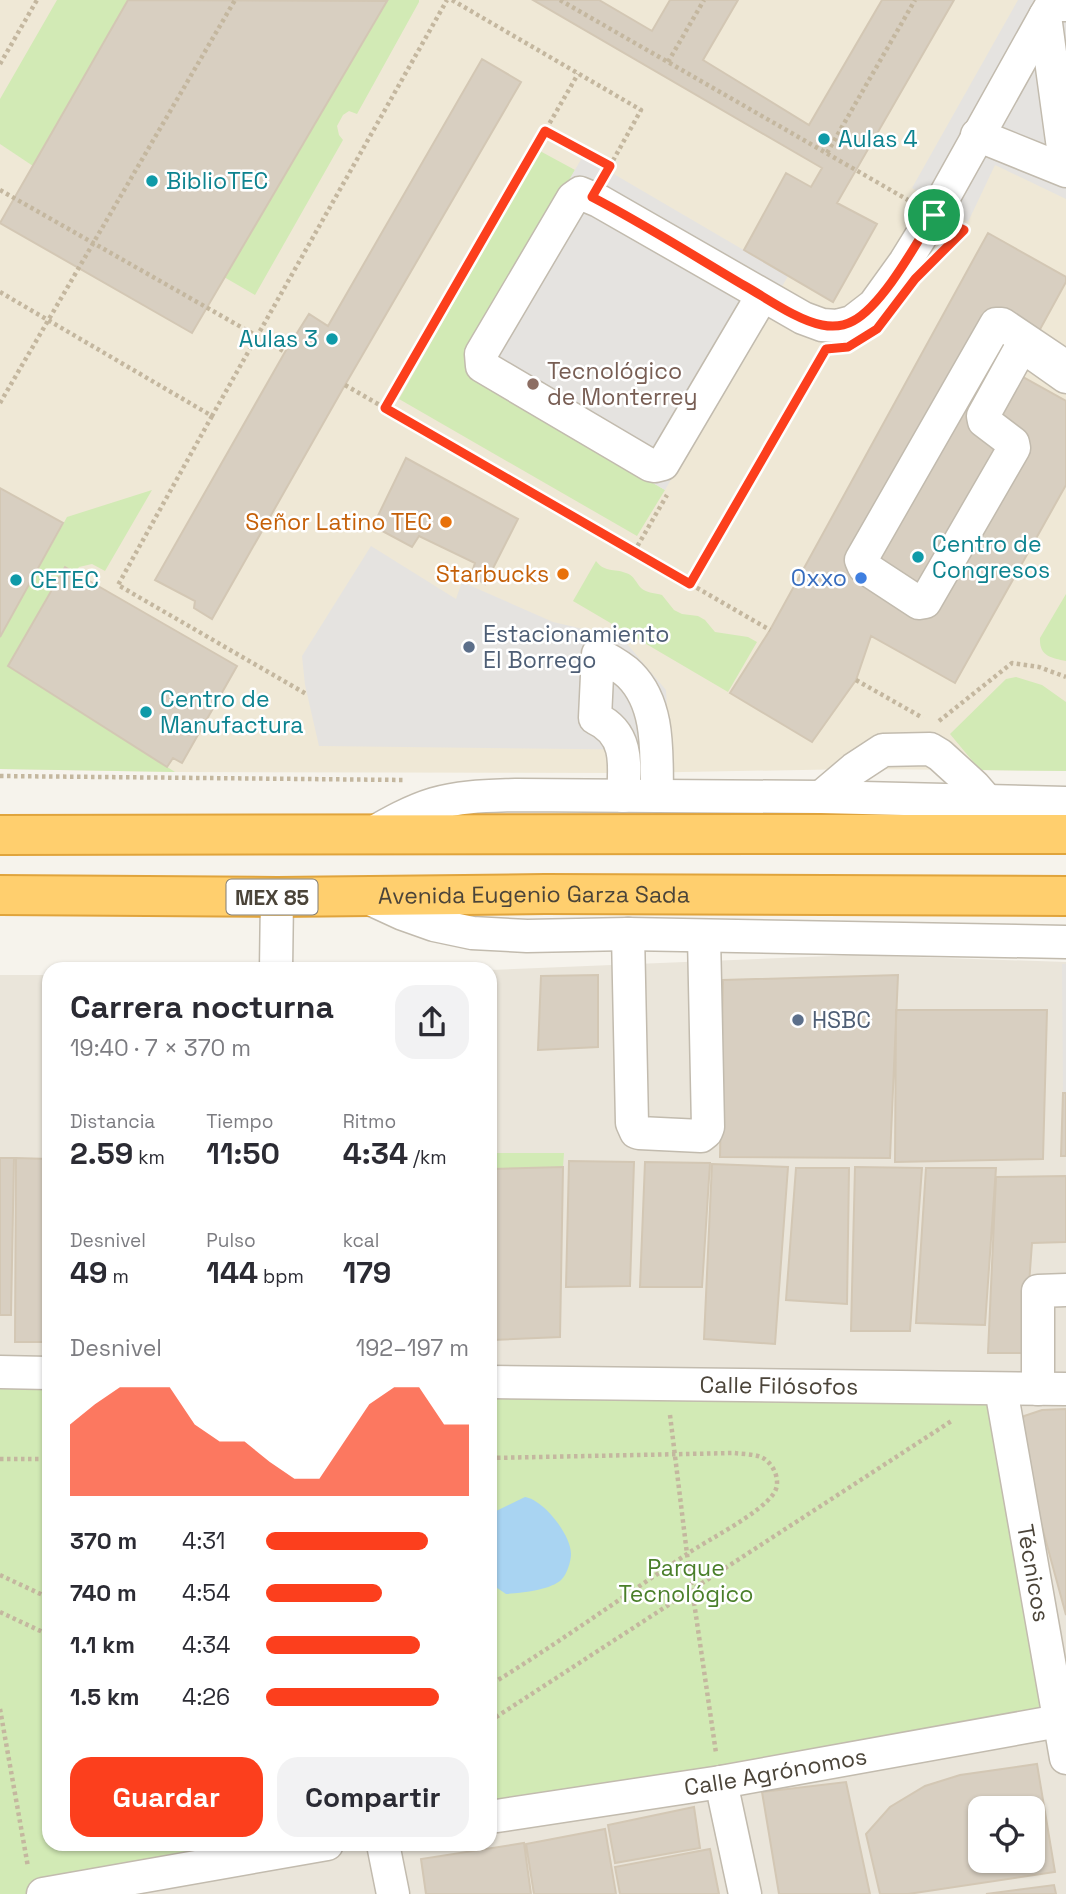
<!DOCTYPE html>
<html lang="es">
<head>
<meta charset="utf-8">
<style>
  :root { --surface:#fff; --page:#f2f2f3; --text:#2b2b33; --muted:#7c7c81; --accent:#fc3f1d }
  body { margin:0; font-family:"Space Grotesk",sans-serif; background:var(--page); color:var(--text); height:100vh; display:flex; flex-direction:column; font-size:26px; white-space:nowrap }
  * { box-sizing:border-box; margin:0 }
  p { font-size:23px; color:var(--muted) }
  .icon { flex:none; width:38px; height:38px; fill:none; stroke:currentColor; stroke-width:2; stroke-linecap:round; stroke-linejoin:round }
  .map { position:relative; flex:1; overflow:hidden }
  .drawer { position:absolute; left:42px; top:962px; width:455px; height:889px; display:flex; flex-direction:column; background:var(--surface); border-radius:21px; box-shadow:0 2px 5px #0004 }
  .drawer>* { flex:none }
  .fabs { position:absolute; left:968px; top:1796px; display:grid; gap:14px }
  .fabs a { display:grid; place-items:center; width:77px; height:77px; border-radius:14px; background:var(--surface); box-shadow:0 2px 5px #0004; font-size:35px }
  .pin { position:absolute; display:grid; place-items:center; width:60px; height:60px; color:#fff; margin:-30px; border:4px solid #fff; border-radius:50%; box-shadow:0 2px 7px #0007 }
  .round { display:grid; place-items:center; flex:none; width:74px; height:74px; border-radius:21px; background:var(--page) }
  .overview { display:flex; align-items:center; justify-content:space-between; height:119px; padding:0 28px }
  h1 { font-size:32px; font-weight:600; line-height:52px }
  .metrics { display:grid; grid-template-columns:repeat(3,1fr); gap:10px; height:119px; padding:7px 28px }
  .metrics div { display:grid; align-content:center }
  .metrics b { font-size:30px; font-weight:600 }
  .metrics small { font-size:19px; font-weight:400 }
  .metrics p { font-size:19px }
  .chart { height:196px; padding:14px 28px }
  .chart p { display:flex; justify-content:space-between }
  .chart svg { width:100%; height:126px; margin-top:7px; fill:var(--accent); opacity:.7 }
  .action { display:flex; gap:14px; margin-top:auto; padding:14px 28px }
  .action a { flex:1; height:80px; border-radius:21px; background:var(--accent); color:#fff; font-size:28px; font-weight:600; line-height:80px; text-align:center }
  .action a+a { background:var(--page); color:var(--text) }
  ul { padding:0 28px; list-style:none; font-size:23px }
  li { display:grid; grid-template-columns:112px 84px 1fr; align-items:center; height:52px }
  li i { height:18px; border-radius:9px; background:var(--accent) }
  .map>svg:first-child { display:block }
  .residential { fill:#eae5da; fill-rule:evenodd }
  .education { fill:#efe8d6 }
  .green { fill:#d2eab5 }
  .parking { fill:#e5e3e0 }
  .water { fill:#a9d4f2 }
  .building { fill:#d8cfc1; stroke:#d3c7b4; stroke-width:2; fill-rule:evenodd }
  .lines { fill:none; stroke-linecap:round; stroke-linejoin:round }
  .minor-casing { stroke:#c2bbae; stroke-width:35 }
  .highway-casing { stroke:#e0a43c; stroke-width:42 }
  .path { stroke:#c4b79f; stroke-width:4.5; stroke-dasharray:3.5 3.5; stroke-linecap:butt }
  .minor { stroke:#fff; stroke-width:32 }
  .highway { stroke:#ffcf6e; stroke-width:38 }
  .route-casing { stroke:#fff; stroke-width:14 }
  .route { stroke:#fc3f1d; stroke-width:9 }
  .culture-dot { fill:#0f9aa8; stroke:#fff; stroke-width:2.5 }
  .education-dot { fill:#8d6e63; stroke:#fff; stroke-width:2.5 }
  .food-dot { fill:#e8710a; stroke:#fff; stroke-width:2.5 }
  .shop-dot { fill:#3f7fe0; stroke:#fff; stroke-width:2.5 }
  .service-dot { fill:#5c6f8a; stroke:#fff; stroke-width:2.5 }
  .labels { text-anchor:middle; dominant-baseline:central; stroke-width:5; stroke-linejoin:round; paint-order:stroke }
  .shield { fill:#fff; stroke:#817c74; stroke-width:2 }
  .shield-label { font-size:21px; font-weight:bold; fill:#4b4439 }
  .culture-label { font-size:23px; fill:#0d838f; stroke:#fff; text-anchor:start }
  .education-label { font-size:23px; fill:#785e54; stroke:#fff; text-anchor:start }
  .food-label { font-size:23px; fill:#c56008; stroke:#fff; text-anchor:end }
  .shop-label { font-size:23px; fill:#366cbe; stroke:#fff; text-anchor:end }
  .service-label { font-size:23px; fill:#4e5e75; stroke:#fff; text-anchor:start }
  .street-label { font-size:23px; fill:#4b4439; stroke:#fff }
  .park-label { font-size:23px; fill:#4a7f2a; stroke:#fff }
</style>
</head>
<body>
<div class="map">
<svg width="1066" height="1894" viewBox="0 0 1066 1894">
  <rect width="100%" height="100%" fill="#f6f3ec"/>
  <!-- residential -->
  <path class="residential" d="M 856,955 L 1066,962 L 1066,1894 L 0,1894 L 0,975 L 49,975 L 49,1844 L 490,1844 L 490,970 ZM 980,1808 L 1032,1808 L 1032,1860 L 980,1860 Z"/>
  <!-- education -->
  <path class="education" d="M 0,0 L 1066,0 L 1066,771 L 855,769 L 629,773 L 175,772 L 0,769 Z"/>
  <!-- green -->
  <path class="green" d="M 57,0 L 128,0 L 33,166 L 0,144 L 0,99 Z
    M 385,0 L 419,0 L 419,2 L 357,114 L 349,111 L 343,115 L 337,126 L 339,135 L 343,140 L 255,295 L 224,277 L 386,2 Z
    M 540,151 L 575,170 L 470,352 L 478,381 L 665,490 L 637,536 L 399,399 Z
    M 152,490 L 105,571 L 92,564 L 79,567 L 75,573 L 64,568 L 9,666 L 175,772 L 0,769 L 0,637 L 67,517 Z
    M 596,561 C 605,573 614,568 626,573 C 634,575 636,583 641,588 C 647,593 655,593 662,595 L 674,610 L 682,614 L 698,616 L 705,620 L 715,632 L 748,637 L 757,642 L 728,692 L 573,601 Z
    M 1066,594 L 1066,661 C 1051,658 1039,656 1040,638 Z
    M 1016,677 L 1042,685 L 1066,702 L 1066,771 L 980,770 L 950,734 L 1006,679 Z
    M 490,1153 L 564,1153 L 563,1167 L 493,1169 L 493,1340 L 490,1340 Z
    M 0,1374 L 49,1375 L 49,1844 L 314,1845 L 28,1894 L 0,1894 Z
    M 490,1382 L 1001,1394 L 1058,1718 L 490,1814 Z"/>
  <!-- parking -->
  <path class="parking" d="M 1018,0 L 1066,0 L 1066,199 L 995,165 L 968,222 L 912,188 Z
    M 583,156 L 788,276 L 665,490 L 478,381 L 470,351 Z
    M 371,546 L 456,599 L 462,582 L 553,622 L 622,638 L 666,690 L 669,750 L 319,746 L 305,685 L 302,656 Z
    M 1062,964 L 1066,964 L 1066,1093 L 1063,1093 Z"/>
  <!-- water -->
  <path class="water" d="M 525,1497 C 544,1500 571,1535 571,1554 C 571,1561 567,1574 562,1579 C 552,1590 521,1593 506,1594 L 490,1583 L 490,1558 L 492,1555 L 490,1516 L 494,1512 Z"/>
  <!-- building -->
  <path class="building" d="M 128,0 L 387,1 L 192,333 L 0,223 Z
    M 533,0 L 599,0 L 652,31 L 670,0 L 738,0 L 703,60 L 809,125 L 882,0 L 954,0 L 837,203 L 877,224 L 833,302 L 744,250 L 786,173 L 811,187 L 822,168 Z
    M 482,59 L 521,82 L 345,385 L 212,619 L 194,608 L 195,601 L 155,580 L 285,352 L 309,314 L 328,326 Z
    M 988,233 L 1066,277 L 1066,282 L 1016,373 L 1066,401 L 1066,485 L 955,683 L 871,636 L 856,680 L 812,742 L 730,693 L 770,630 Z
    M 406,458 L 518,519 L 485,584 L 471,575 L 475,563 L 419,536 L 412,547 L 373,526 Z
    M 0,488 L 63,523 L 0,637 Z
    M 65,567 L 237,666 L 182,763 L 173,758 L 167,767 L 8,666 Z
    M 598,975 L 598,1047 L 538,1050 L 541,976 Z
    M 898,975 L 890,1158 L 720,1157 L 723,980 Z
    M 896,1010 L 1047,1010 L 1043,1159 L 895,1162 Z
    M 1063,1093 L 1066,1093 L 1066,1156 L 1061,1156 Z
    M 0,1158 L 14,1158 L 11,1315 L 0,1315 Z
    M 16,1158 L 49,1159 L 49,1342 L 15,1342 Z
    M 569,1161 L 634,1162 L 630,1286 L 566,1287 Z
    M 645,1162 L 710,1163 L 702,1287 L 640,1287 Z
    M 712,1164 L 788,1167 L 775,1344 L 704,1339 Z
    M 563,1167 L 560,1337 L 493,1340 L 493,1169 Z
    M 855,1167 L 922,1168 L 910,1331 L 851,1331 Z
    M 796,1168 L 849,1168 L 847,1304 L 786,1300 Z
    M 926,1168 L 996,1168 L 985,1325 L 916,1323 Z
    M 1066,1176 L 1066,1242 L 1032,1243 L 1024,1353 L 988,1353 L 996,1177 Z
    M 1066,1409 L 1066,1615 L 1017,1435 L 1024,1416 L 1042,1410 Z
    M 1037,1764 L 1055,1872 L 908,1894 L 880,1894 L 866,1834 L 890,1807 L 925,1786 L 960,1775 ZM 980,1808 L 1032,1808 L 1032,1860 L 980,1860 Z
    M 846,1782 L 870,1894 L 779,1894 L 762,1792 Z
    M 694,1807 L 700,1848 L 615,1863 L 608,1825 Z
    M 605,1829 L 616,1894 L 534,1894 L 526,1844 Z
    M 524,1843 L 531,1894 L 426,1894 L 421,1859 Z
    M 710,1849 L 719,1894 L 620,1894 L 615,1867 Z
    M 1054,1885 L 1056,1894 L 986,1894 Z"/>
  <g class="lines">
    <!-- minor casing -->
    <g class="minor-casing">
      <g id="minor">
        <path d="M 1066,5 L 1052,4 L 1045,16 L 1066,170"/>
        <path d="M 977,135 L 1066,171"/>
        <path d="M 762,296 L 663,464 L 655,466 L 650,465 L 482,366 L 481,354 L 573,198 L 580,193 L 599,201 L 803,318 L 822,325 L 837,326 L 852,322 L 874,305 L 905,262 L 934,215 L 1045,16"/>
        <path d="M 1066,367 L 1002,324 L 996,324 L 861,560 L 864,567 L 919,603 L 925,602 L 1014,448 L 1013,443 L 984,421 L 983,416 L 1019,351 L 1025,348 L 1066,377"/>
        <path d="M 623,796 C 625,765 629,733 595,718 L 598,654 C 609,660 621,666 630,675 C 661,706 656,756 657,796"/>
        <path d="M 821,797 L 854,769 L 883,750 L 930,749 L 940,755 L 974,786 L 987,801"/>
        <path d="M 369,835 C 390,823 411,811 434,804 C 460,796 489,796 516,795 L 821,797 L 1066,803"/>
        <path d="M 366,897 L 403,914 L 434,925 L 472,933 L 527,936 L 628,934 L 1066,942"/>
        <path d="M 628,934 L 632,1123 L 636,1132 L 639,1133 L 701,1136 L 706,1132 L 708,1127 L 704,936"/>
        <path d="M 276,970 L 277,897"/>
        <path d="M 0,1372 L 49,1373"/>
        <path id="s1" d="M 490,1382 L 1066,1389"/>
        <path id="s2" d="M 1001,1389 L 1066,1758"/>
        <path d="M 1038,1389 L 1038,1291 L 1066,1290"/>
        <path d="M 721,1782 L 745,1894"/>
        <path id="s3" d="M 490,1817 L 721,1782 L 1059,1721"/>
        <path d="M 383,1844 L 393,1894"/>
        <path d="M 43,1894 L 327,1844"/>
      </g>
    </g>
    <!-- highway casing -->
    <g class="highway-casing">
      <g id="highway">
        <path d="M 0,835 C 355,835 711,833 1066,834"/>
        <path id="s4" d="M 0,895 L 277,897 L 545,894 L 1066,896"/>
      </g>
    </g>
    <!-- path -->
    <path class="path" d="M 452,0 L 641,110 L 610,166
      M 560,0 L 908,200
      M 668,62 L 704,0
      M 0,64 L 37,0
      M 545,131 L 610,166
      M 827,153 L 915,0
      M 0,190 L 285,352
      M 0,292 L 212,416 L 447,0
      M 345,385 L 770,630
      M 0,403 L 235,0
      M 385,408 L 578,74
      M 212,416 L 118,585 L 308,695
      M 634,552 L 667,495
      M 690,584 L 823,355
      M 856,680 L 923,718
      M 939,721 L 1012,663 L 1039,667 L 1066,677
      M 0,776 L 405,780
      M 670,1415 L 687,1554 L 716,1753
      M 490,1458 L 734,1453 C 742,1454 753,1454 761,1457 C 773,1462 782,1481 774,1493 C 760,1514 709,1539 687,1554 C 621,1598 557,1644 490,1685
      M 0,1459 L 49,1459
      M 0,1575 L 49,1598
      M 0,1612 L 49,1635
      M 0,1709 L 28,1867
      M 490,1721 L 953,1420"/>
    <!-- minor -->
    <use href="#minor" class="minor"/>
    <!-- highway -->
    <use href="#highway" class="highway"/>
  </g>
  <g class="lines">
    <!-- route casing -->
    <g class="route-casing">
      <path id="route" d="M 545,131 L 610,166 L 592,197 C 644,224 694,256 745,286 C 768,299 797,320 822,325 C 832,327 844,326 853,321 C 883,305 916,244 934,215 L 964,230 L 915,279 L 877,329 L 848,347 L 826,349 L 690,584 L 385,408 Z"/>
    </g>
    <!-- route -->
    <use href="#route" class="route"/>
  </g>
  <!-- markers -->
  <g class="culture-dot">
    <circle cx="824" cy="139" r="7"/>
    <circle cx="152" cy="181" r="7"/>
    <circle cx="332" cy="339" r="7"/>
    <circle cx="918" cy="557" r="7"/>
    <circle cx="16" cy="580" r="7"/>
    <circle cx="146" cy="712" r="7"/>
  </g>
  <circle class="education-dot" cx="533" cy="384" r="7"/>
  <g class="food-dot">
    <circle cx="446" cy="522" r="7"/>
    <circle cx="563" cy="574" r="7"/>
  </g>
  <circle class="shop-dot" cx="861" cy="578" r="7"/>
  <g class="service-dot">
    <circle cx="469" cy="647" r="7"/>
    <circle cx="798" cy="1020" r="7"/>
  </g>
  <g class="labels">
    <!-- shield labels -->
    <rect class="shield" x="226.5" y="879.5" width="91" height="35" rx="5"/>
    <g class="shield-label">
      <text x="272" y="897">MEX 85</text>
    </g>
    <!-- culture labels -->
    <g class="culture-label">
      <text x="838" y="139">Aulas 4</text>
      <text x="166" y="181">BiblioTEC</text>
      <text x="318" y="339" text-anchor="end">Aulas 3</text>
      <text x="932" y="544">Centro de<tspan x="932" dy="26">Congresos</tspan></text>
      <text x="30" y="580">CETEC</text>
      <text x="160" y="699">Centro de<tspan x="160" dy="26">Manufactura</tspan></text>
    </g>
    <!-- education labels -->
    <g class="education-label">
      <text x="547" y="371">Tecnológico<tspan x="547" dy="26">de Monterrey</tspan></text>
    </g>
    <!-- food labels -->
    <g class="food-label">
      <text x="432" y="522">Señor Latino TEC</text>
      <text x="549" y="574">Starbucks</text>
    </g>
    <!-- shop labels -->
    <g class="shop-label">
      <text x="847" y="578">Oxxo</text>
    </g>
    <!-- service labels -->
    <g class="service-label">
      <text x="483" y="634">Estacionamiento<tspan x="483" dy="26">El Borrego</tspan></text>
      <text x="812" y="1020">HSBC</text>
    </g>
    <!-- street labels -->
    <g class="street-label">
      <text stroke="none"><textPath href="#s4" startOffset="534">Avenida Eugenio Garza Sada</textPath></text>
      <text stroke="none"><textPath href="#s1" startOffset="289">Calle Filósofos</textPath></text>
      <text stroke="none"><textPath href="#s2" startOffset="187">Técnicos</textPath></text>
      <text stroke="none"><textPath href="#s3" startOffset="289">Calle Agrónomos</textPath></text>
    </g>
    <!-- park labels -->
    <g class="park-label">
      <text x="686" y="1568">Parque<tspan x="686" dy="26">Tecnológico</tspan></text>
    </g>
  </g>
</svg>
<div class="fabs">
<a><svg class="icon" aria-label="locate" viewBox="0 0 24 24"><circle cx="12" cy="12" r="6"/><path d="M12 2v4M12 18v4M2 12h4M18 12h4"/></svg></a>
</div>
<div class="pin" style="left:934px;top:215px;background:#1e9e55"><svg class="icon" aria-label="arrive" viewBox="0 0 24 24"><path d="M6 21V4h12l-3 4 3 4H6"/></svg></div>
<section class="drawer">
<div class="overview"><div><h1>Carrera nocturna</h1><p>19:40 · 7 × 370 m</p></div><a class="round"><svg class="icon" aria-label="share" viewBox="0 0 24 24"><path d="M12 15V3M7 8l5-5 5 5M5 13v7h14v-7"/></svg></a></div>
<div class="metrics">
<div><p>Distancia</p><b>2.59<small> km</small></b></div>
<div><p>Tiempo</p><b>11:50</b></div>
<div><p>Ritmo</p><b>4:34<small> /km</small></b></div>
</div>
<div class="metrics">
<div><p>Desnivel</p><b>49<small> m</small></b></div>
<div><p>Pulso</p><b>144<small> bpm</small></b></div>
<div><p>kcal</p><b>179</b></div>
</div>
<div class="chart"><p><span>Desnivel</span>192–197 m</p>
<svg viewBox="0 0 160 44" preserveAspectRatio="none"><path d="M0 44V19L10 12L20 6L30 6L40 6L50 19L60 25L70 25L80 32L90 38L100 38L110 25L120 12L130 6L140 6L150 19L160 19V44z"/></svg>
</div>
<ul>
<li><b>370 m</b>4:31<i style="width:80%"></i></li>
<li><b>740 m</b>4:54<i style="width:57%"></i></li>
<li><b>1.1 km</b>4:34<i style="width:76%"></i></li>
<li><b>1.5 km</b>4:26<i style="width:85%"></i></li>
</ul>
<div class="action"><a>Guardar</a><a>Compartir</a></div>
</section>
</div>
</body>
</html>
